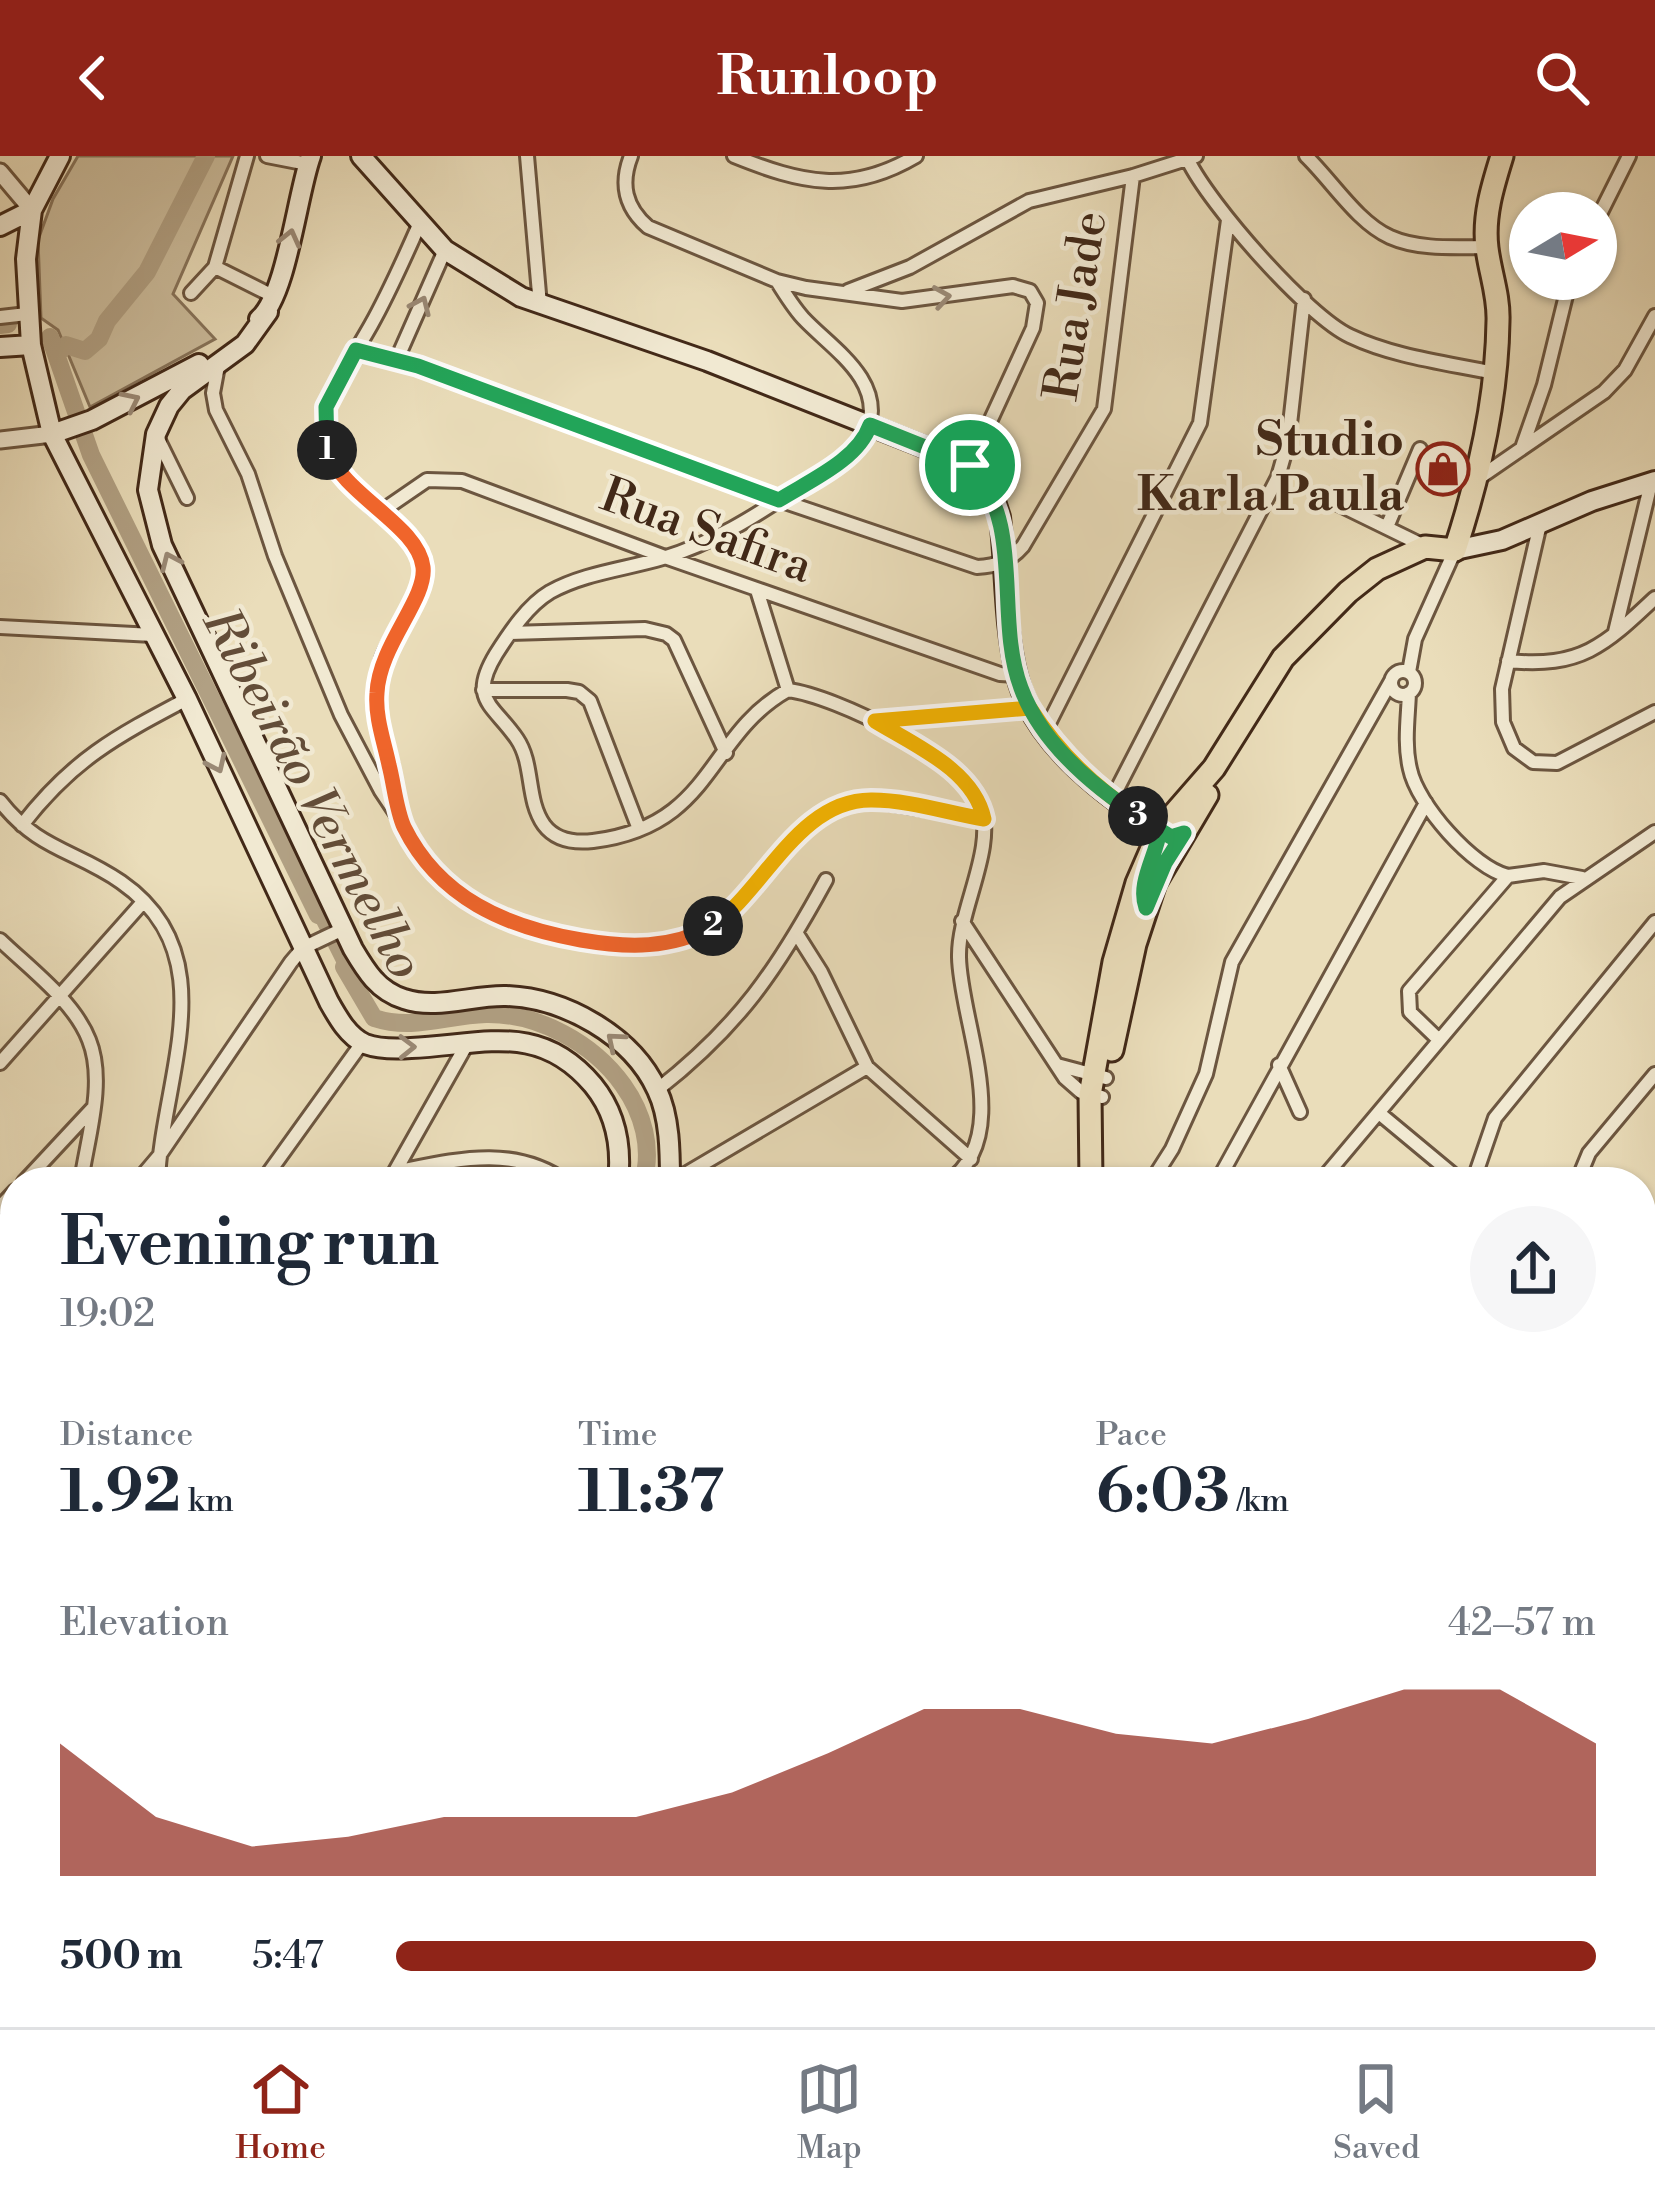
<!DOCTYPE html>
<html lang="en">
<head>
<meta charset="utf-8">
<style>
  :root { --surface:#fff; --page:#f6f6f7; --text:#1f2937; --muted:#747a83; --line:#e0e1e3; --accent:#8f2418 }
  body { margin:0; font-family:"Libre Bodoni",serif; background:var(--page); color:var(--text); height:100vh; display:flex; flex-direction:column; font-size:45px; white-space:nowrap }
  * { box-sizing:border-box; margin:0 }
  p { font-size:39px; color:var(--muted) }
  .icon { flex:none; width:66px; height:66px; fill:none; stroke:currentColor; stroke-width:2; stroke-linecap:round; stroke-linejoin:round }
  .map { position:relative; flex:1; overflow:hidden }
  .sheet { position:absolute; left:0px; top:1011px; width:1656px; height:861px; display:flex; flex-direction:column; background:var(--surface); border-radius:48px 48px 0 0; box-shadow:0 3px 9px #0004 }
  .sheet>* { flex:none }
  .needle { width:78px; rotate:80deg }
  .controls { position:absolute; left:1509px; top:36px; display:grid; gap:24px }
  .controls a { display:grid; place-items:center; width:108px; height:108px; border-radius:50%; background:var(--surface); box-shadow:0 3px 9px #0004; font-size:60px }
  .pin { position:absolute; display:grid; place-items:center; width:102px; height:102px; color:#fff; margin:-51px; border:6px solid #fff; border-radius:50%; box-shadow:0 3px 12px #0007 }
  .km { position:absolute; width:60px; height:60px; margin:-30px; border-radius:50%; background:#222; color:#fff; font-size:33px; line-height:60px; text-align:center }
  .round { display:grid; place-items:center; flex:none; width:126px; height:126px; border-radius:63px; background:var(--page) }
  .head { display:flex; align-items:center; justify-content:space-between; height:204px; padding:0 60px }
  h1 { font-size:66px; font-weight:700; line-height:90px }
  .figures { display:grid; grid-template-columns:repeat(3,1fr); gap:18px; height:204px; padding:12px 60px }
  .figures div { display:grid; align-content:center }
  .figures b { font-size:60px; font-weight:700 }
  .figures small { font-size:33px; font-weight:400 }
  .figures p { font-size:33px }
  .chart { height:336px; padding:24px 60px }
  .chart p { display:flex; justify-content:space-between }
  .chart svg { width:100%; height:216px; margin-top:12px; fill:var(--accent); opacity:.7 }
  ul { padding:0 60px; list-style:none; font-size:39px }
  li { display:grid; grid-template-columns:192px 144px 1fr; align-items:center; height:90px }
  li i { height:30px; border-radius:15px; background:var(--accent) }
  header { display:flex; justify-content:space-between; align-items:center; height:156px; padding:0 60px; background:var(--accent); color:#fff; font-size:54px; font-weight:700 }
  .tabs { display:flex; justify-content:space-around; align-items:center; height:168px; border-top:3px solid var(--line); background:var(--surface); font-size:33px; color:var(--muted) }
  .tabs a { display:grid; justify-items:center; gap:6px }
  .tabs .active { color:var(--accent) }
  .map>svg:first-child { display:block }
  .green { fill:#cdbe9e; stroke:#88745b; stroke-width:3 }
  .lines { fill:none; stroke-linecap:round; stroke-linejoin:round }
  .canal { stroke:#b1a083; stroke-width:10 }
  .river { stroke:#b1a083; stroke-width:18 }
  .minor-casing { stroke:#6c5640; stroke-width:18 }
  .tertiary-casing { stroke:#6c5640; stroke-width:21 }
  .secondary-casing { stroke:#422918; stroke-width:24 }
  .primary-casing { stroke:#422918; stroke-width:27 }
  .minor { stroke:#f1e9d2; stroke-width:12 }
  .tertiary { stroke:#f1e9d2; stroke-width:15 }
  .secondary { stroke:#f1e9d2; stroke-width:18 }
  .primary { stroke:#eaddba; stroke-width:21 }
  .oneway { stroke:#9a8975 }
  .split-1-casing { stroke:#fff; stroke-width:24 }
  .split-2-casing { stroke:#fff; stroke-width:24 }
  .split-3-casing { stroke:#fff; stroke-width:24 }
  .split-4-casing { stroke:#fff; stroke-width:24 }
  .split-1 { stroke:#22a559; stroke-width:15 }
  .split-2 { stroke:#f0652b; stroke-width:15 }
  .split-3 { stroke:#f5b400; stroke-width:15 }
  .split-4 { stroke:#22a559; stroke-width:15 }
  .labels { text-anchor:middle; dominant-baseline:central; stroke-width:9; stroke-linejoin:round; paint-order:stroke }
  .street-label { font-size:48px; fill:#422918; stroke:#f1e9d2 }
  .poi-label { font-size:48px; font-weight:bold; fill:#422918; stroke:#f1e9d2; text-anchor:end }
  .water-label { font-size:51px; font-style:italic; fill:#634d38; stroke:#f1e9d2 }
</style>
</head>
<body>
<header><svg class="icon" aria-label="back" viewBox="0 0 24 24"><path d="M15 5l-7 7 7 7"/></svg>Runloop<svg class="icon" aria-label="search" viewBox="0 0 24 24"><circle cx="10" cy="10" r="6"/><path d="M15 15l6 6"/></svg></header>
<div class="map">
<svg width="1655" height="1871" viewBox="0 0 1655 1871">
  <rect width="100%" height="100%" fill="#eaddba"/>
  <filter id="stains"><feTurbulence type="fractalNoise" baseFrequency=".00167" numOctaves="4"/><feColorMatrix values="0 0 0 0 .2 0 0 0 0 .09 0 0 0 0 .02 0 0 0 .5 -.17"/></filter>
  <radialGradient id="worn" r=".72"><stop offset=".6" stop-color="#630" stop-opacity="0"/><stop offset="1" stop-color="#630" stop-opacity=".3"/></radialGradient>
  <!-- green -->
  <path class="green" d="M 78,0 L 233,0 L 173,138 L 215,183 L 90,251 L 58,174 L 41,162 L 38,84 L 53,43 Z
    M 15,1194 L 15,1334 L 0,1351 L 0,1211 Z
    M 0,1431 L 15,1443 L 15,1608 L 0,1623 Z"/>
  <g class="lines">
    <!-- canal -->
    <path class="canal" d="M 318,759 L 344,811"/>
    <!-- river -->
    <path class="river" d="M 0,169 L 8,168
      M 50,181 L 91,299 L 318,759
      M 58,197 L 66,189 L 85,195 L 99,183 L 107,165 L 147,116 L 206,0
      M 344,811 L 374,862 C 414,875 446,859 486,858 C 538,857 593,887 623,929 C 643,957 653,992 643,1026"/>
    <!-- minor casing -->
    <g class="minor-casing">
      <path id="minor" d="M 267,0 L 308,8
        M 527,0 L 540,149
        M 631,0 C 620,28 625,51 648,71 L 777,125 L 806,132 L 902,145 L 1013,130 L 1030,135 L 1037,147 L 1033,172 L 970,309
        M 734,0 C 801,27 850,39 916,0
        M 1306,0 C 1332,25 1357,66 1390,81 C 1419,94 1456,91 1487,91
        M 1188,4 C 1209,48 1307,160 1350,180 C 1394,201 1447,207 1494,217
        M 1596,66 L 1629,0
        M 215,111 L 273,140
        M 777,125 C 785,138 793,151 803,162 C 832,193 884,223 868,273 C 862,295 832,309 815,321 C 765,353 720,385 663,402 C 626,413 584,417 550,436 C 528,449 510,476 496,498 C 468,544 493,548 517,583 C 534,608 526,644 544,669 C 556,685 575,687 593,685 C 714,670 706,580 788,534 C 836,540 962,602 980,648 C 997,692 958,753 959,801 C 960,866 1016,982 947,1026
        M 848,135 L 910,111 L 1029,45 L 1133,20 L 1196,0
        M 191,137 L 215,111 L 247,0
        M 0,161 L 27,158
        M 356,194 L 418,210 L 779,344 L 977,411 C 997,410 1010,405 1023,390 L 1104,253 L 1133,20
        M 397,203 L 445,94
        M 218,210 L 213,237 L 216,254 L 248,318 L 275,400 L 341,559 L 381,635 L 433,713 L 473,748 L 501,763 L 566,781 L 624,790 L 669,787 L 693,780 L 728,759 L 803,672 L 829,654 L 871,644 L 984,663
        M 156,279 L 187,342
        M 1523,289 L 1544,229 L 1570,123
        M 1476,324 L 1604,236 L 1625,214 L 1655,160
        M 1338,348 L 1424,390
        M 379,357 L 427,324 L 462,325 L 665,401 L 1000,518 L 1016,519
        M 1540,368 L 1502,533 L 1503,566 L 1514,592 L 1533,606 L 1557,607 L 1655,556
        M 1387,371 L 1420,293
        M 757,434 L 788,534
        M 0,471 L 153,479
        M 1615,476 L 1651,327
        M 510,477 L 645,473 L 666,478 L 674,484 L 726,597
        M 1508,505 C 1581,512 1604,490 1655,442
        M1391 527a12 12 0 1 1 24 0a12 12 0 1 1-24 0Z
        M 1409,516 L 1415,483 L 1455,394
        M 483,534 L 567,534 L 579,536 L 590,545 L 639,673
        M 1409,537 C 1408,562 1404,588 1410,613 C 1417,648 1473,712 1508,720
        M 876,565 L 1030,552
        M 1045,575 L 1200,267 L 1228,64
        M 1112,643 L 1278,321 L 1288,286 L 1304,143
        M 0,645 C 38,694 75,694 121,726 C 228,800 161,923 158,1026
        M 400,656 C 389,608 366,552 382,503 C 392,473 426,445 423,412 C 421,386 391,367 372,351 C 291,281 328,245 371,169 C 389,137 404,103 419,69
        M 22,669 C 72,604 115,581 187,543
        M 962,765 L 1065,922 L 1081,936 L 1102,941
        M 797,778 L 821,816 L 867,911 L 971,1003
        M 0,784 C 29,812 74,845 89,884 C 106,926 87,983 81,1026
        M 1439,884 L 1410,856 L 1409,835 L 1508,720 L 1544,715 L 1582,722
        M 0,907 L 143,746
        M 1057,909 L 1106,922
        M 1279,909 L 1300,956
        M 657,934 C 739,870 777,814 826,724
        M 1379,957 L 1462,1026
        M 395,1016 C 455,1004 513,988 566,1026
        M 24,1026 L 92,953
        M 137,1026 L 159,1000 L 291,806 L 303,792 L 343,773
        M 262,1026 L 362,887
        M 389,1026 L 468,886
        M 672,1026 L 867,911
        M 1151,1026 L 1172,993 L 1206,918 L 1232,806 L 1391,525
        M 1217,1026 L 1426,647
        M 1320,1026 L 1560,741 L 1655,676
        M 1473,1026 L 1495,962 L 1655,766
        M 1577,1026 L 1589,997 L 1655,918
        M 0,1051 L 15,1035
        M 1641,1076 L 1655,1072
        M 0,1190 L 15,1173
        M 1641,1238 L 1655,1229
        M 1641,1289 L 1655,1309
        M 1641,1563 L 1655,1568
        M 1641,1623 L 1655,1627
        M 0,1633 L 15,1616
        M 0,1665 L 15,1682
        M 1641,1837 L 1655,1801
        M 90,1857 L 96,1871
        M 227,1857 L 249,1871
        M 630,1857 L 631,1871
        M 1075,1857 L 1088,1871
        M 1204,1857 L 1218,1871
        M 23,1871 L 30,1857
        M 401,1871 L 404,1857
        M 993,1871 L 1008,1857
        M 1303,1871 L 1304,1857
        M 1403,1871 L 1405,1857
        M 1516,1871 L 1523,1857
        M 1628,1871 L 1633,1857"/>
    </g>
    <!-- tertiary casing -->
    <g class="tertiary-casing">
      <path id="tertiary" d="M 0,16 L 32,54
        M 0,284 L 52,278
        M 604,1857 L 616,1871
        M 830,1857 L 837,1871
        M 541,1871 L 560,1857
        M 722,1871 L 731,1857"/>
    </g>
    <!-- secondary casing -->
    <g class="secondary-casing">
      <path id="secondary" d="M 60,0 L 32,54 L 26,103 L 31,189 L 52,278 L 187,543 L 329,846 C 338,862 348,880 365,888 C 379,893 397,893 411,892 C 483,889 539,865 593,929 C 616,957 622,991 618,1026
        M 361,0 L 445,94 L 521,141 L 707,205 L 970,309 L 992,336 L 1000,361 C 1006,413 1004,469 1017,520 C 1034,589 1110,645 1168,679
        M 0,70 L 32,54
        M 268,156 L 245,188 L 182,234 L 169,250 L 156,278 L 148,334 L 162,389 L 353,793 C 366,815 378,835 404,843 C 437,854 472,839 506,840 C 564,842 632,879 657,934 C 670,961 670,997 670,1026
        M 259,163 C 287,139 297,38 311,0
        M 0,191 L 31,189
        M 52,278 L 92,264 L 199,208
        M 1455,394 L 1502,384 L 1592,345 L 1655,325"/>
    </g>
    <!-- primary casing -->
    <g class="primary-casing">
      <path id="primary" d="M 1455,394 C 1479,321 1497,242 1498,165 C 1499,139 1490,117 1487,92 C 1483,60 1493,29 1502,0
        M 1112,894 L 1135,788 L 1155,727 L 1207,639
        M 1091,1026 L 1090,939 L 1114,806 L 1137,727 L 1160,674 L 1214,612 L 1283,502 L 1348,436 L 1377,413 L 1425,391 L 1455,394
        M 907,1857 L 925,1871"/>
    </g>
    <!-- minor -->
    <use href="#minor" class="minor"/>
    <!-- tertiary -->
    <use href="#tertiary" class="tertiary"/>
    <!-- secondary -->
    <use href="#secondary" class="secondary"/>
    <!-- primary -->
    <use href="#primary" class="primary"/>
  </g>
  <!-- one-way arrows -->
  <defs><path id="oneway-chevron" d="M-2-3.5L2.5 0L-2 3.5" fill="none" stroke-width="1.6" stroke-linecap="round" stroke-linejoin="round" transform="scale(3)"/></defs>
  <g class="oneway">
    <use href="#oneway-chevron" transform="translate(290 82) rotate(-76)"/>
    <use href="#oneway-chevron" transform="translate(942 141) rotate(-9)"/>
    <use href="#oneway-chevron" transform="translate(421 149) rotate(-66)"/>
    <use href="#oneway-chevron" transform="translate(131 245) rotate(-26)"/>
    <use href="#oneway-chevron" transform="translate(170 405) rotate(-114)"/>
    <use href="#oneway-chevron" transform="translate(217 608) rotate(65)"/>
    <use href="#oneway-chevron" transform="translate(615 885) rotate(-140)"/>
    <use href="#oneway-chevron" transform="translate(407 891) rotate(-1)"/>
  </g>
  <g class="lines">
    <!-- split-1 casing -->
    <g class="split-1-casing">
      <path id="split-1" d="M 327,294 L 326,251 L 356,194 L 418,210 L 779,344 C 809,325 858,304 870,269 L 970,309"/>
    </g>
    <!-- split-2 casing -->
    <g class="split-2-casing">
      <path id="split-2" d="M 327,294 C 344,340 418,369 423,411 C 427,443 379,489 377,537 C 375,561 384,585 389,609 C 394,628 396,653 404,671 C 439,742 506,771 581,784 C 628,792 671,793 713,770"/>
    </g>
    <!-- split-3 casing -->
    <g class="split-3-casing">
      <path id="split-3" d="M 713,770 C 766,731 800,643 872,644 C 909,644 948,657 984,663 C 974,614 914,589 875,565 L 1030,552 C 1057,595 1096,632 1138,660"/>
    </g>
    <!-- split-4 casing -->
    <g class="split-4-casing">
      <path id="split-4" d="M 970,309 C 1026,369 994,460 1021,532 C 1045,598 1114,646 1171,681 L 1184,677 L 1165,707 L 1146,752 C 1137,727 1156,701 1160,674 L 1138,660"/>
    </g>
    <!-- split-1 -->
    <use href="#split-1" class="split-1"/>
    <!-- split-2 -->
    <use href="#split-2" class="split-2"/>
    <!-- split-3 -->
    <use href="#split-3" class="split-3"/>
    <!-- split-4 -->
    <use href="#split-4" class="split-4"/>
  </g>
  <!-- icons -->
  <defs>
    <g id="shop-ring" transform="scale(2.7)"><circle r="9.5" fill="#f1e9d2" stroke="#8f2418" stroke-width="1.5"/><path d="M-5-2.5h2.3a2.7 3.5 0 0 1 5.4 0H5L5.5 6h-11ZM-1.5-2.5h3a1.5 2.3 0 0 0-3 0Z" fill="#8f2418"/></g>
  </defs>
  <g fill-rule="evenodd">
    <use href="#shop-ring" x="1443" y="313"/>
  </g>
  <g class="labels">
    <!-- street labels -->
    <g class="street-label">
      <text transform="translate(1077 150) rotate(-81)">Rua Jade</text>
      <text transform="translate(706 376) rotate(20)">Rua Safira</text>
    </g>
    <!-- poi labels -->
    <g class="poi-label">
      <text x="1404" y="285">Studio<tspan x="1404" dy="55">Karla Paula</tspan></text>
    </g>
    <!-- water labels -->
    <g class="water-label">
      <text transform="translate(312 638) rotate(62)">Ribeirão Vermelho</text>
    </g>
  </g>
  <rect width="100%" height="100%" filter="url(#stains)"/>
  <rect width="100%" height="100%" fill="url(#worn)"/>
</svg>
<div class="controls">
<a><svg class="needle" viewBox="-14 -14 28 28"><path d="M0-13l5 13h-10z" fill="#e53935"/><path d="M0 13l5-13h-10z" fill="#747a83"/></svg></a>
</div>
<div class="pin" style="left:970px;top:309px;background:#1e9e55"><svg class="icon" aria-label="arrive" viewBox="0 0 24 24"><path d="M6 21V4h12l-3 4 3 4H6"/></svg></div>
<b class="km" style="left:327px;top:294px">1</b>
<b class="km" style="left:713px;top:770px">2</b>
<b class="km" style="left:1138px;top:660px">3</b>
<section class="sheet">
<div class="head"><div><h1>Evening run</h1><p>19:02</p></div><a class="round"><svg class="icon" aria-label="share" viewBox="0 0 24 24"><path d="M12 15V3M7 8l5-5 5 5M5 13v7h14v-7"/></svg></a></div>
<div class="figures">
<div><p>Distance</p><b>1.92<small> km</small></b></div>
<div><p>Time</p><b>11:37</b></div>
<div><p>Pace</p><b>6:03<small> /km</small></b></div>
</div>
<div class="chart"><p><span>Elevation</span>42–57 m</p>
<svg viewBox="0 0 160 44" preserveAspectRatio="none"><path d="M0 44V17L10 32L20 38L30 36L40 32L50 32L60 32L70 27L80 19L90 10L100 10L110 15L120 17L130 12L140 6L150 6L160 17V44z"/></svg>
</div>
<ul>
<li><b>500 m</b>5:47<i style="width:100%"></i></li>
</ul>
</section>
</div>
<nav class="tabs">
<a class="active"><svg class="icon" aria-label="home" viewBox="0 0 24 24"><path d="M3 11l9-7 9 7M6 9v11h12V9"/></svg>Home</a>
<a><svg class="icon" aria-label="map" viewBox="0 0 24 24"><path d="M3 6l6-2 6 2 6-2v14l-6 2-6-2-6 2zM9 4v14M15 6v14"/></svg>Map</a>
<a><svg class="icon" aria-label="saved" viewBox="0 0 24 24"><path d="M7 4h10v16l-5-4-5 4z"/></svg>Saved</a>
</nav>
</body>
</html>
